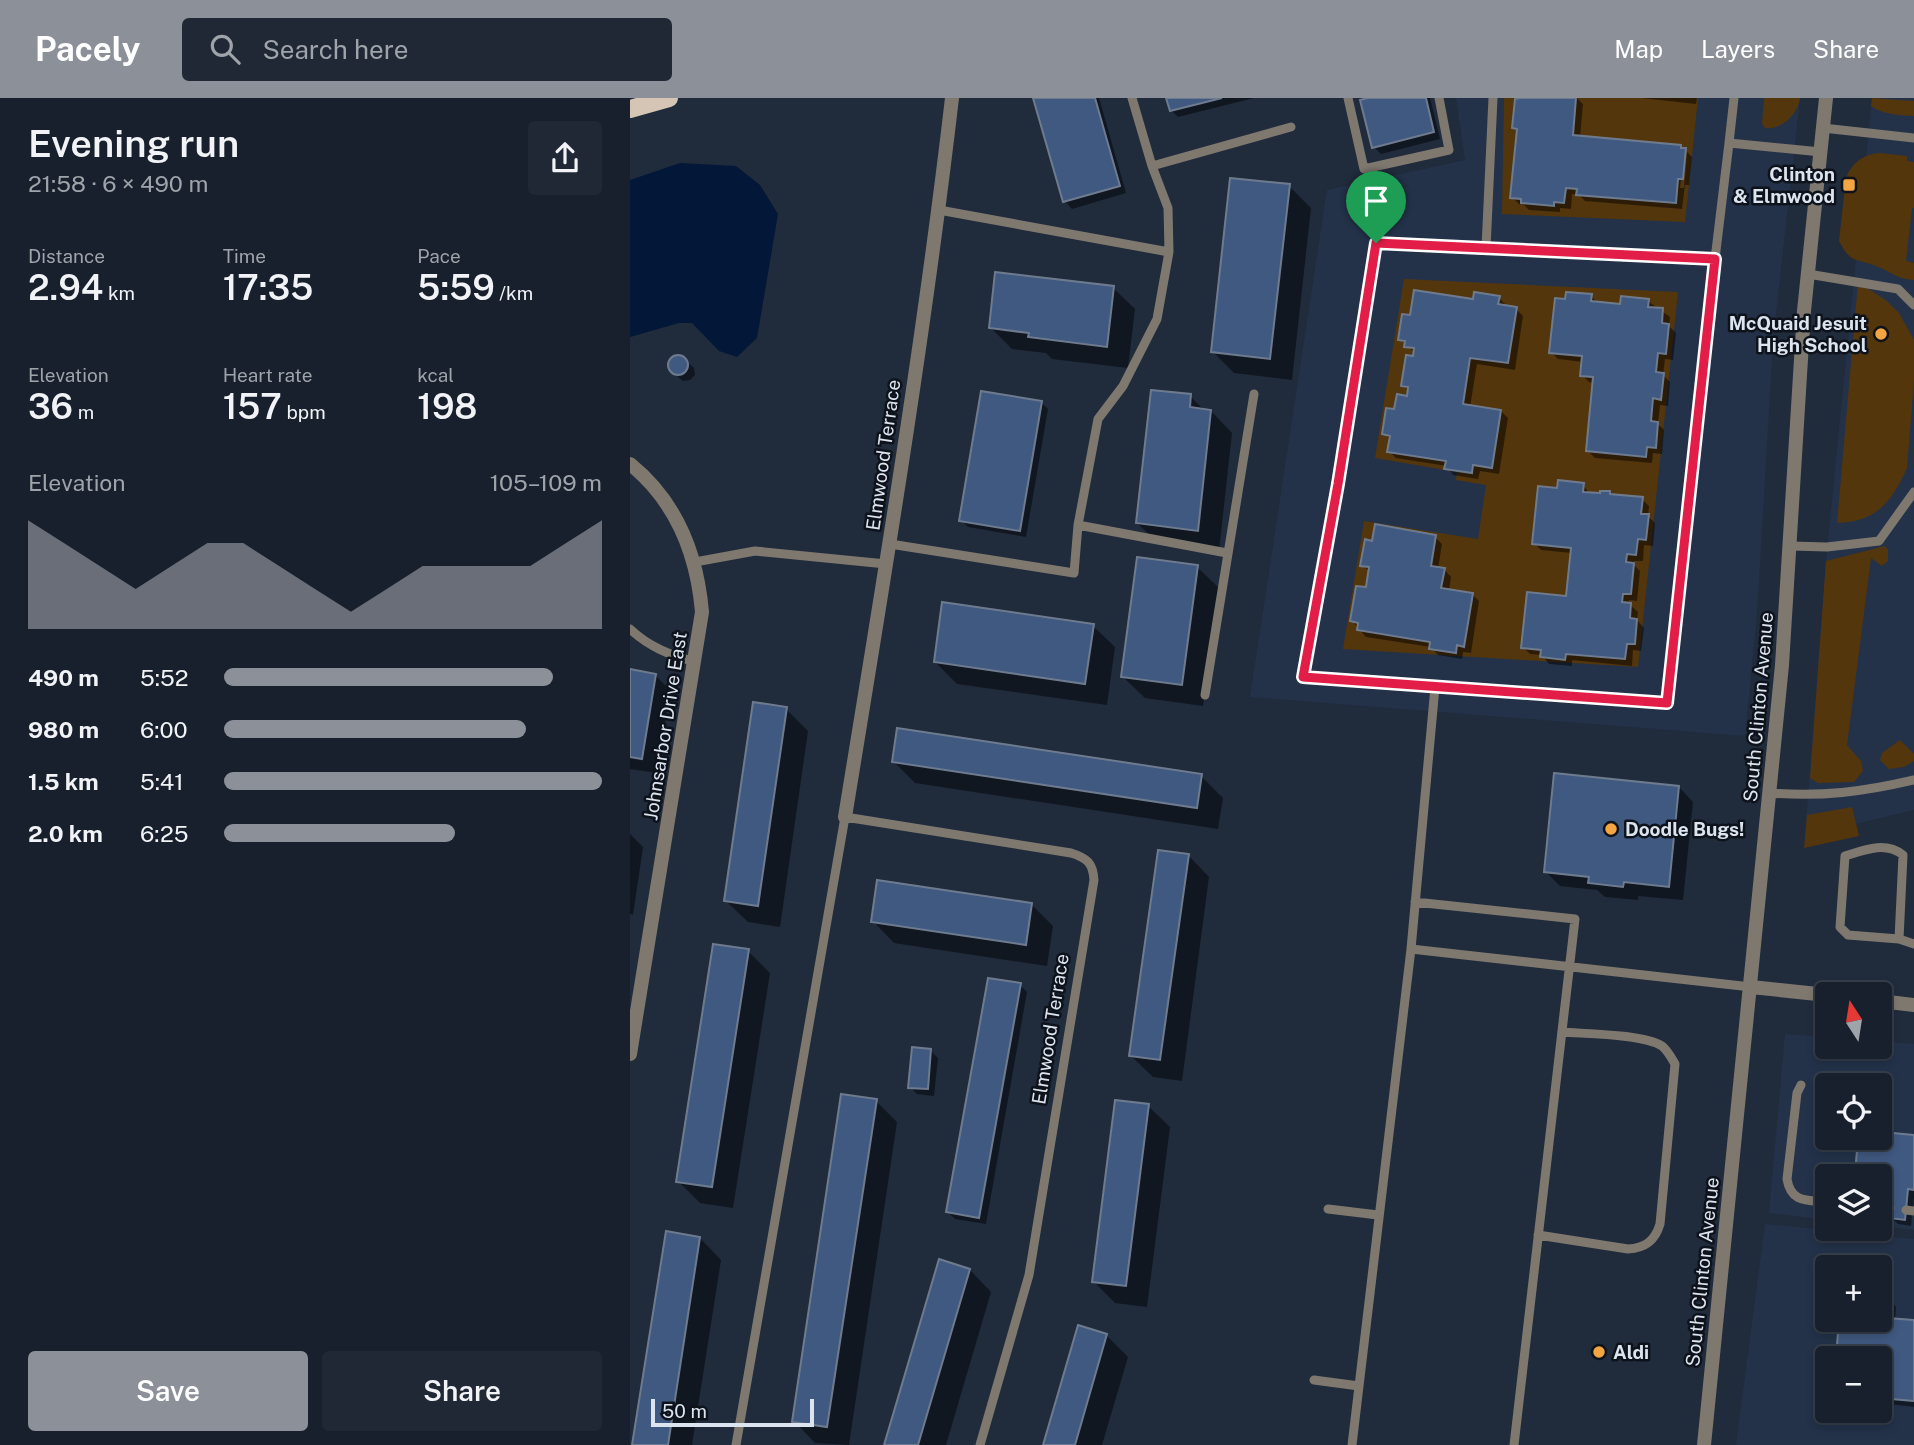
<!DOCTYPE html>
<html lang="en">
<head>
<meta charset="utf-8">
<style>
  :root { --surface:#18202d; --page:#212835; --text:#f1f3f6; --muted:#9fa3aa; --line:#363e49; --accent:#8c9099 }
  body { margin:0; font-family:"Public Sans",sans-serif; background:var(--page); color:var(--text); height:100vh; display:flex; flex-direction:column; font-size:26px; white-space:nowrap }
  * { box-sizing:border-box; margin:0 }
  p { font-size:23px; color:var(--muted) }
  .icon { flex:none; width:38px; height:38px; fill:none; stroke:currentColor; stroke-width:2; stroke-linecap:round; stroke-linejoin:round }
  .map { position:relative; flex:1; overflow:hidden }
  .panel { display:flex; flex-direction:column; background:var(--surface); width:630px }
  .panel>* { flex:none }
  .needle { width:46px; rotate:348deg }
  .tools { position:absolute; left:1185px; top:884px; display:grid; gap:14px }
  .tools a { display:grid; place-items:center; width:77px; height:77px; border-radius:7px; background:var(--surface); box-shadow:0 4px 10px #0003,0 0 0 2px var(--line); font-size:35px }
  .scale { position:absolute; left:21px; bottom:18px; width:163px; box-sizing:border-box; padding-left:7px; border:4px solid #dce4ef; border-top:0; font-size:19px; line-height:24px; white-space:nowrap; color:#dce4ef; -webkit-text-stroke:5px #0e131b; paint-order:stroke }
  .pin { position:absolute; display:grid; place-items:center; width:60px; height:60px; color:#fff; margin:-72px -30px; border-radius:50% 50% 50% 0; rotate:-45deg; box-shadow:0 0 7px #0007 }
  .pin .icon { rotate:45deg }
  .round { display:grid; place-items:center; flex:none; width:74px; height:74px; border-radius:7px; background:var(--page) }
  .overview { display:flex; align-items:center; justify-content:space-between; height:119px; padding:0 28px }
  h1 { font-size:38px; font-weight:600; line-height:52px }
  .figures { display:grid; grid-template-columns:repeat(3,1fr); gap:10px; height:119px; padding:7px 28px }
  .figures div { display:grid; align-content:center }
  .figures b { font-size:35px; font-weight:600 }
  .figures small { font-size:19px; font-weight:400 }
  .figures p { font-size:19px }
  .chart { height:196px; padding:14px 28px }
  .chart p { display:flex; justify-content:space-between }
  .chart svg { width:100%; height:126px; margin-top:7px; fill:var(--accent); opacity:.7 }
  .action { display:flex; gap:14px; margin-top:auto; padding:14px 28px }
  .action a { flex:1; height:80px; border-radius:7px; background:var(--accent); color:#fff; font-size:28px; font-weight:600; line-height:80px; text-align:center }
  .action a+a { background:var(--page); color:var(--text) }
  ul { padding:0 28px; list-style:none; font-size:23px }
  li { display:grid; grid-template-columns:112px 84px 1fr; align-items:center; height:52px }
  li i { height:18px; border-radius:9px; background:var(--accent) }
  header { display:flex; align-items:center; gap:42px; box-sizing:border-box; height:98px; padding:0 35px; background:var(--accent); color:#fff }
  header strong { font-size:33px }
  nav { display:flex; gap:38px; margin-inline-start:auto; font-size:24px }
  .search { width:490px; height:63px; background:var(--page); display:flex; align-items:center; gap:18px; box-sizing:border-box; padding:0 24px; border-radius:7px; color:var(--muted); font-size:26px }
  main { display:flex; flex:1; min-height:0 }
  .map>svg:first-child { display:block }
  .built { fill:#233249; fill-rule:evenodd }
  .green { fill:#54360d; fill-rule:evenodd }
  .water { fill:#031738 }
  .shadow { fill:#0007 }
  .building { fill:#405980; stroke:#6e7b8f; stroke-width:2 }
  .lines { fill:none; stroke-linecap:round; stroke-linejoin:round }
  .service { stroke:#7f786f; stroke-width:9 }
  .minor { stroke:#7f786f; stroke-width:14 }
  .tertiary { stroke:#7f786f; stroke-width:14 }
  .primary { stroke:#d5c5b4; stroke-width:18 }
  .route-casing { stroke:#fff; stroke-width:14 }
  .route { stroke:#e11d48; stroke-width:9 }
  .poi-dot { fill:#f2a541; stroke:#0e131b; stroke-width:2.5 }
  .labels { text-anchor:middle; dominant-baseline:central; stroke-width:5; stroke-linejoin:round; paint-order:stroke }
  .poi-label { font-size:19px; font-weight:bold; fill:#dce4ef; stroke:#0e131b; text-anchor:end }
  .street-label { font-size:19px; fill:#dce4ef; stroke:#0e131b }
</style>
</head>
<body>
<header>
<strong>Pacely</strong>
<div class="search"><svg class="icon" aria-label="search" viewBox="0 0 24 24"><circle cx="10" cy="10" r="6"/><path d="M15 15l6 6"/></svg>Search here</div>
<nav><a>Map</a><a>Layers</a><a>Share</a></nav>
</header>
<main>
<section class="panel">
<div class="overview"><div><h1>Evening run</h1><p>21:58 · 6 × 490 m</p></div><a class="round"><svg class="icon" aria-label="share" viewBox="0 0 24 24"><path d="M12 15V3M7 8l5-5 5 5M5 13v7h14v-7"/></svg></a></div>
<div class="figures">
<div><p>Distance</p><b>2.94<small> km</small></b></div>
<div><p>Time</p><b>17:35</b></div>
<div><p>Pace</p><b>5:59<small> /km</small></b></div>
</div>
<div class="figures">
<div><p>Elevation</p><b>36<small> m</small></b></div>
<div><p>Heart rate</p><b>157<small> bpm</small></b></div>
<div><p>kcal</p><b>198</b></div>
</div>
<div class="chart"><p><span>Elevation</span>105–109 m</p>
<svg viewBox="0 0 160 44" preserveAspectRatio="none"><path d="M0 44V6L10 14L20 22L30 30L40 22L50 14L60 14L70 22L80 30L90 38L100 30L110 22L120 22L130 22L140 22L150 14L160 6V44z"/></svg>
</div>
<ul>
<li><b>490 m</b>5:52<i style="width:87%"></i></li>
<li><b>980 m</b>6:00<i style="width:80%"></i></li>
<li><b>1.5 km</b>5:41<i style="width:100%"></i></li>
<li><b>2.0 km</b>6:25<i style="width:61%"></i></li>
</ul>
<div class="action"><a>Save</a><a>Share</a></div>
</section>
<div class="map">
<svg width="1284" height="1347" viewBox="0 0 1284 1347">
  <rect width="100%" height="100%" fill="#202b3c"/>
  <!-- built -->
  <path class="built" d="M 826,0 L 1170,0 L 1143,243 L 1127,516 L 1115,638 L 620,599 L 697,92 L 835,62 Z
    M 1242,0 L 1284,0 L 1284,712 L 1175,738 L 1196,463 Z
    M 1155,936 L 1197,939 L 1197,948 L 1250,948 L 1250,943 L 1284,946 L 1284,1132 L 1250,1128 L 1250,1078 L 1197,1078 L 1197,1122 L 1139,1115 ZM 1197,987 L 1250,987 L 1250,1040 L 1197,1040 Z
    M 1135,1126 L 1284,1141 L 1284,1347 L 1106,1347 ZM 1197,1169 L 1250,1169 L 1250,1222 L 1197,1222 ZM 1197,1260 L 1250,1260 L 1250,1312 L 1197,1312 Z"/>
  <!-- green -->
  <path class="green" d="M 874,0 L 890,0 L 885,1 L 882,30 L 887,31 L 891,105 L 923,108 L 924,104 L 934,105 L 936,90 L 947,91 L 947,97 L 1045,105 L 1048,81 L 1053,81 L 1056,50 L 1051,50 L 1051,47 L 943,37 L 946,0 L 1068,0 L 1055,124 L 872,116 Z
    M 1134,0 L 1170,0 C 1168,16 1152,32 1135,30 L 1132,26 Z
    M 1242,0 L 1284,3 L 1284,18 C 1269,17 1254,17 1241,8 Z
    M 1250,55 L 1277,58 L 1277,63 L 1284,64 L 1284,110 L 1282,110 L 1276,163 L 1284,165 L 1284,182 C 1269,182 1260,173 1246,168 C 1239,165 1231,164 1224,161 C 1216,157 1213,150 1209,143 L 1216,80 C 1222,64 1234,56 1250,55 Z
    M 774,181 L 1048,194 L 1008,569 L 713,551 L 734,423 L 848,441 L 856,387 L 826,382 L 827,374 L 745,360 ZM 784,192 L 843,201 L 844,194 L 869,198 L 868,206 L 887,209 L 878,265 L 840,260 L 833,306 L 871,312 L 862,370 L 843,367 L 842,374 L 814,370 L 816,363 L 758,353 L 760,338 L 756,310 L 764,311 L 767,296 L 777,298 L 778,289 L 771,287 L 776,257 L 783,258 L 784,250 L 775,243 L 768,241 L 772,216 L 780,217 ZM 936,194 L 961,196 L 961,203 L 990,206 L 992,198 L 1018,201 L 1018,209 L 1033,211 L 1032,225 L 1039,227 L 1036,256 L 1028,255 L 1026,274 L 1034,276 L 1031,301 L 1023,300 L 1021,323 L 1028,324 L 1026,349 L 1017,349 L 1016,359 L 956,353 L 963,279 L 950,278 L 952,258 L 919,254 L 925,201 L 935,201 ZM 908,389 L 970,395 L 970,393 L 980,396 L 1013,399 L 1011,416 L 1019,417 L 1016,442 L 1008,441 L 1006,457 L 997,456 L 996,464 L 1004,465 L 1001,496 L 993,496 L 992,504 L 1001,505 L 1000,520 L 1007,521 L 1005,546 L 997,546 L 995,561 L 936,556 L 935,562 L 911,559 L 911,552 L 891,550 L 897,494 L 936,498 L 941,450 L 902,446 ZM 806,437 L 801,468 L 815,470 L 811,490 L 843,495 L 834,548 L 827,547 L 825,555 L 799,551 L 800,544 L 727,532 L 728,525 L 721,523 L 726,488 L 736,489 L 739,469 L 731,467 L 735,442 Z
    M 1228,184 L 1257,203 L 1269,215 L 1284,242 L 1284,283 L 1277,370 C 1262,404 1246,424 1207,425 Z
    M 1255,448 L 1258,452 L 1258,463 L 1252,468 L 1241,460 L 1217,647 L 1231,663 L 1233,673 L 1224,684 L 1188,685 L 1180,680 L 1196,463 Z
    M 1270,642 L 1284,656 L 1284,663 L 1274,669 L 1259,671 L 1250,662 L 1252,655 Z
    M 1222,709 L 1229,738 L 1174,750 L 1177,717 Z"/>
  <!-- water -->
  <path class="water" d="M 50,65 L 106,68 L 130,87 L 148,116 L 127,240 L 107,259 L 89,253 L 62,225 L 49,225 L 0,239 L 0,82 Z"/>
  <!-- shadow -->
  <path class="shadow" d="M 405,0 L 469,0 L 496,95 L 442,111 L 435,103 Z
    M 538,0 L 624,0 L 548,19 L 541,12 Z
    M 745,0 L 800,0 L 810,41 L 751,56 L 744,49 Z
    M 892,0 L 947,0 L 953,6 L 950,40 L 1051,49 L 1055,52 L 1050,90 L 1054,90 L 1057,54 L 1062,59 L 1059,87 L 1055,87 L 1052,111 L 955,103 L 949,97 L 942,96 L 941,111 L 930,110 L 930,114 L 899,112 L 894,107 L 889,106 L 882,99 L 889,35 L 884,30 Z
    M 1011,0 L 1067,0 L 1066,6 Z
    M 659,88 L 681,110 L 662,282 L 604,275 L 583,254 Z
    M 483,190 L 505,211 L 498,270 L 422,261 L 416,255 L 382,251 L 360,229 Z
    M 961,198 L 969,206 L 992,208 L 1018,203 L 1040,219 L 1039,228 L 1046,235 L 1043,262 L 1035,261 L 1033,277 L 1040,284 L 1038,308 L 1030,307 L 1028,326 L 1034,332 L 1032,356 L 1023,355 L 1022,365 L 965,360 L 958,353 L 965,285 L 959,284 L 952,277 L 953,264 L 928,261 L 921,254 Z
    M 869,200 L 876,207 L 876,209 L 886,211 L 893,218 L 885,272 L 847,266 L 840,309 L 871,313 L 878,320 L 869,376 L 850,373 L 848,381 L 823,377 L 817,368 L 766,360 L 759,353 L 761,342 L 754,336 L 766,312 L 778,300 L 779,294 L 773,287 L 785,255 L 770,241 L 782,219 L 844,203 Z
    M 51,258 L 64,270 L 65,277 L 60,282 L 53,283 L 40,272 L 39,264 L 44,259 Z
    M 560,298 L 575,313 L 581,313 L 602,335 L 589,453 L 529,446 L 507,425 Z
    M 411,304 L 418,311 L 396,439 L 338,429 L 331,422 Z
    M 953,387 L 960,396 L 979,395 L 982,398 L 1012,401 L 1019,408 L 1018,418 L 1025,425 L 1023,448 L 1014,447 L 1013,463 L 1004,463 L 1003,466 L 1010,473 L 1007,503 L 999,502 L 999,506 L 1008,514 L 1007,522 L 1014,530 L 1011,553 L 1003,552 L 1002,568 L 942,562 L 942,568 L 919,566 L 912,557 L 900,556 L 893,549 L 937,500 L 942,455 L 911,452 L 904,445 L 929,392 Z
    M 805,439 L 812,446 L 808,471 L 814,471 L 821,479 L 819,493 L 842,496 L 849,503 L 841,555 L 833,554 L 832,561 L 808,557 L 801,549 L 736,539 L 722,523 L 737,491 L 740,474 L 732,467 L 744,445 Z
    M 567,469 L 589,490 L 573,608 L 515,600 L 493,579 Z
    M 463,528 L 485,549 L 477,607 L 327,586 L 305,564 Z
    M 0,573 L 25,577 L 40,592 L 27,675 L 0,671 Z
    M 156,611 L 178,633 L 150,829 L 118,824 L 96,803 Z
    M 263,663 L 571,678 L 593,700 L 588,731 L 285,685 Z
    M 1049,689 L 1063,704 L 1053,802 L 1008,798 L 1008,802 L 975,799 L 967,792 L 930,788 L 915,773 Z
    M 0,736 L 13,749 L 3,817 L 0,816 Z
    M 558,757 L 579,779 L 552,983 L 523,979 L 501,958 Z
    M 401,806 L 423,828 L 417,868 L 264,845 L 243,823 Z
    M 118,853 L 140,875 L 103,1110 L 70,1105 L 48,1083 Z
    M 390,887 L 397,894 L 356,1126 L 325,1121 L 318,1114 Z
    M 301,953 L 308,960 L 304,998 L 287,996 L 280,989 Z
    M 246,1003 L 267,1024 L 219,1347 L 185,1345 L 164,1323 Z
    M 518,1008 L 540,1029 L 517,1209 L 485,1205 L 464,1184 Z
    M 1254,1036 L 1284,1038 L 1284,1099 L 1281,1128 L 1268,1126 L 1261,1119 L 1263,1095 L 1258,1094 L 1251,1087 L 1250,1078 L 1230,1078 L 1227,1075 L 1253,1045 Z
    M 70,1140 L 91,1162 L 62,1347 L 4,1347 Z
    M 340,1172 L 361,1194 L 316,1347 L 256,1347 Z
    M 1250,1201 L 1259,1202 L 1266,1209 L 1265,1222 L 1284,1224 L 1284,1309 L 1250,1305 L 1250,1260 L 1207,1260 L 1211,1222 L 1250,1222 Z
    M 476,1237 L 498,1259 L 472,1347 L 415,1347 Z"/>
  <!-- building -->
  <path class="building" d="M 403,0 L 465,0 L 490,88 L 433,104 Z
    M 536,0 L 592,0 L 540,13 Z
    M 738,0 L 796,0 L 804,34 L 742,50 L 730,2 Z
    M 890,0 L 946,0 L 943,37 L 1051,47 L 1051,50 L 1056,50 L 1053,81 L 1048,81 L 1046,105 L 946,97 L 947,91 L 936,90 L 934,105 L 924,104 L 924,108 L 891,105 L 891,101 L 880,100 L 887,31 L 882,30 L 885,1 Z
    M 600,80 L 660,86 L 640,261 L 581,254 Z
    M 365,174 L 484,188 L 477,249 L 398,239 L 399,235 L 359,230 Z
    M 784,192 L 843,201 L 844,194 L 870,198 L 868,206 L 887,209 L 878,265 L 840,260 L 833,306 L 871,312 L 862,370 L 843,367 L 842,375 L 814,371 L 816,363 L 757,354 L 760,338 L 752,336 L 756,310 L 764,311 L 767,296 L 777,298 L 778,289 L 771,288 L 776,257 L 783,258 L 784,250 L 774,249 L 775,243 L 768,242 L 772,216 L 780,217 Z
    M 936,194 L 962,196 L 961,203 L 990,206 L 991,198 L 1019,201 L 1018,209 L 1033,210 L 1032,225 L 1039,226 L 1036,256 L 1028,255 L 1026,274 L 1034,275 L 1031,302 L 1023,300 L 1021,323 L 1028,324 L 1026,350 L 1017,349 L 1016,359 L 956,353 L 963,279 L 950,278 L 952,258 L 919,255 L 925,200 L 935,201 Z
    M38 267a10 10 0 1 1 20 0a10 10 0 1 1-20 0Z
    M 521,292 L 561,296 L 560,309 L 581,312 L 568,433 L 506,425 Z
    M 351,293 L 412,303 L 390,433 L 329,423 Z
    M 928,382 L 954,385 L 953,394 L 970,395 L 970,393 L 980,393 L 980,396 L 1013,399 L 1011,416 L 1019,416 L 1016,442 L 1008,441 L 1006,457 L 997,456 L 996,464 L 1004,465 L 1001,496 L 993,496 L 992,504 L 1001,505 L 1000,520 L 1007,521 L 1005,546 L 997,546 L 995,561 L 936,556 L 935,562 L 910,559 L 911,552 L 891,550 L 897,494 L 936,498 L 941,450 L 902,446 L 908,388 L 927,390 Z
    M 745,426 L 806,437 L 801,468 L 815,470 L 811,490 L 843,495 L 834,549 L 827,547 L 826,555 L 799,551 L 800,544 L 727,532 L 728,525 L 720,523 L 726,488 L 736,489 L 739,469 L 730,468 L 735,441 L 742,443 Z
    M 507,459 L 568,467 L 552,587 L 491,579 Z
    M 312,504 L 464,526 L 455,586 L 304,564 Z
    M 0,571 L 26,576 L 12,661 L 0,659 Z
    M 123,604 L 157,609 L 128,808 L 94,803 Z
    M 267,630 L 572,676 L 567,710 L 262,664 Z
    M 924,675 L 1049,688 L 1039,789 L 994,784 L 993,789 L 958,785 L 959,779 L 914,774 Z
    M 528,752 L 559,756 L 530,962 L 499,958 Z
    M 247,782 L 402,805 L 396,847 L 241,824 Z
    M 83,846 L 119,851 L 82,1089 L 46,1084 Z
    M 358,880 L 391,885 L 349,1120 L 316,1114 Z
    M 282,949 L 301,951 L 298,991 L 278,990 Z
    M 211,996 L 247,1001 L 197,1329 L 162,1324 Z
    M 485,1002 L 519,1006 L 496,1188 L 462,1184 Z
    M 1253,1034 L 1284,1037 L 1284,1092 L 1278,1091 L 1275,1122 L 1259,1120 L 1262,1089 L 1250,1088 L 1250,1078 L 1225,1075 L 1228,1041 L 1252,1043 Z
    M 36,1133 L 70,1139 L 38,1347 L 2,1347 Z
    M 309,1161 L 340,1171 L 288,1347 L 254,1347 Z
    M 1250,1200 L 1260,1201 L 1258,1220 L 1284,1222 L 1284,1303 L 1250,1300 L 1250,1260 L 1206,1260 L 1209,1222 L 1250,1222 Z
    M 448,1227 L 477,1236 L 445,1347 L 413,1347 Z"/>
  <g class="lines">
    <!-- service -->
    <path class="service" d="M 718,0 L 734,71 L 819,52 L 809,0
      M 1104,0 L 1099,45 L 1191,54
      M 1193,30 L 1284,40
      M 522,68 L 661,29
      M 309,112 L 539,154
      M 746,144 L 1085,161 L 1037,605 L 673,579 L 708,386 Z
      M 856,150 L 863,0
      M 1085,161 L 1099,45
      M 1178,176 L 1268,191 L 1284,207
      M 448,427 L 597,455
      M 260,446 L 444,475 L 448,427 L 468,321 L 493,288 L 527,221 L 539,154 L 538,110 L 522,68 L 502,0
      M 1161,448 L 1197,449 L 1249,443 L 1284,394
      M 65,464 L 125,453 L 256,466
      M 0,531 C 19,549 40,557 65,564
      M 805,589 L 781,851 L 1121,889
      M 575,597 L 624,296
      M 1139,695 C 1192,699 1233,694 1284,682
      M 785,804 L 945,821 L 884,1347
      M 1269,841 L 1273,757 C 1255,743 1234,752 1215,758 L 1210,829 L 1218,837 L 1269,841 L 1284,846
      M 1171,987 L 1167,995 L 1157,1081 C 1161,1105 1177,1102 1197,1104
      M 1250,1109 L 1260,1110
      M 698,1111 L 748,1117
      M 1276,1112 L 1284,1113
      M 908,1137 L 998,1151 C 1015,1150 1025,1143 1030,1126 L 1045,966 C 1041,959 1038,953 1032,948 C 1013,936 956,936 932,934
      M 684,1282 L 729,1288
      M 106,1347 L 215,719 L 441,755 C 457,760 463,765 464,782 L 399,1177 L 350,1347
      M 722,1347 L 781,851"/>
    <!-- minor -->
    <path class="minor" d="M 0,366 C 47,404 67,456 72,514 L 0,956
      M 215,719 C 254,480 294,241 322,0"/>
    <!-- tertiary -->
    <path class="tertiary" d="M 1121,889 L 1197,897
      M 1250,903 L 1284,907
      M 1074,1347 L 1152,567 L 1174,213 L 1196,0"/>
    <!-- primary -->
    <path class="primary" d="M 0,11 L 39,0"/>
  </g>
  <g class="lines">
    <!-- route casing -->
    <g class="route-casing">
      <path id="route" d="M 746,145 L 1085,161 L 1037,605 L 673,579 L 708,386 Z"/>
    </g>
    <!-- route -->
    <use href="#route" class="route"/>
  </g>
  <!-- markers -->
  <g class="poi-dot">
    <rect x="1212" y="80" width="14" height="14" rx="3.5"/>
    <circle cx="1251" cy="236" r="7"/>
    <circle cx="981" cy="731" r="7"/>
    <circle cx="969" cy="1254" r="7"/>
  </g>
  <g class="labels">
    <!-- poi labels -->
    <g class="poi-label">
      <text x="1205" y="76">Clinton<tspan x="1205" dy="22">&amp; Elmwood</tspan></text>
      <text x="1237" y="225">McQuaid Jesuit<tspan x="1237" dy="22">High School</tspan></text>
      <text x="995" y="731" text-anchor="start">Doodle Bugs!</text>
      <text x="983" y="1254" text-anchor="start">Aldi</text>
    </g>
    <!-- street labels -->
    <g class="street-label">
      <text transform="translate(253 357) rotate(-82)">Elmwood Terrace</text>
      <text transform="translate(1128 609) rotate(-85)">South Clinton Avenue</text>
      <text transform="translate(35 628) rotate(-81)">Johnsarbor Drive East</text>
      <text transform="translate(420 931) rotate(-81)">Elmwood Terrace</text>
      <text transform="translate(1072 1174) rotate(-84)">South Clinton Avenue</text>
    </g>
  </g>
</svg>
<div class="tools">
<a><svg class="needle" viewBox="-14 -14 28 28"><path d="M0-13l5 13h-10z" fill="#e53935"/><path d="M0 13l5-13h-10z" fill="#9fa3aa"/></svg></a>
<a><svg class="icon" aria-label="locate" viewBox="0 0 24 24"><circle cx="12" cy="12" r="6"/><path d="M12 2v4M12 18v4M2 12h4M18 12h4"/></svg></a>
<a><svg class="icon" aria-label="layers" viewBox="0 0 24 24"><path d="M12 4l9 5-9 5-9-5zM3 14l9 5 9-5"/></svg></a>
<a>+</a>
<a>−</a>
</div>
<div class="scale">50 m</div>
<div class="pin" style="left:746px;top:145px;background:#1e9e55"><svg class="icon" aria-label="arrive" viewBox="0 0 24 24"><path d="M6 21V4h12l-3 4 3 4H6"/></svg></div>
</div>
</main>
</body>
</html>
